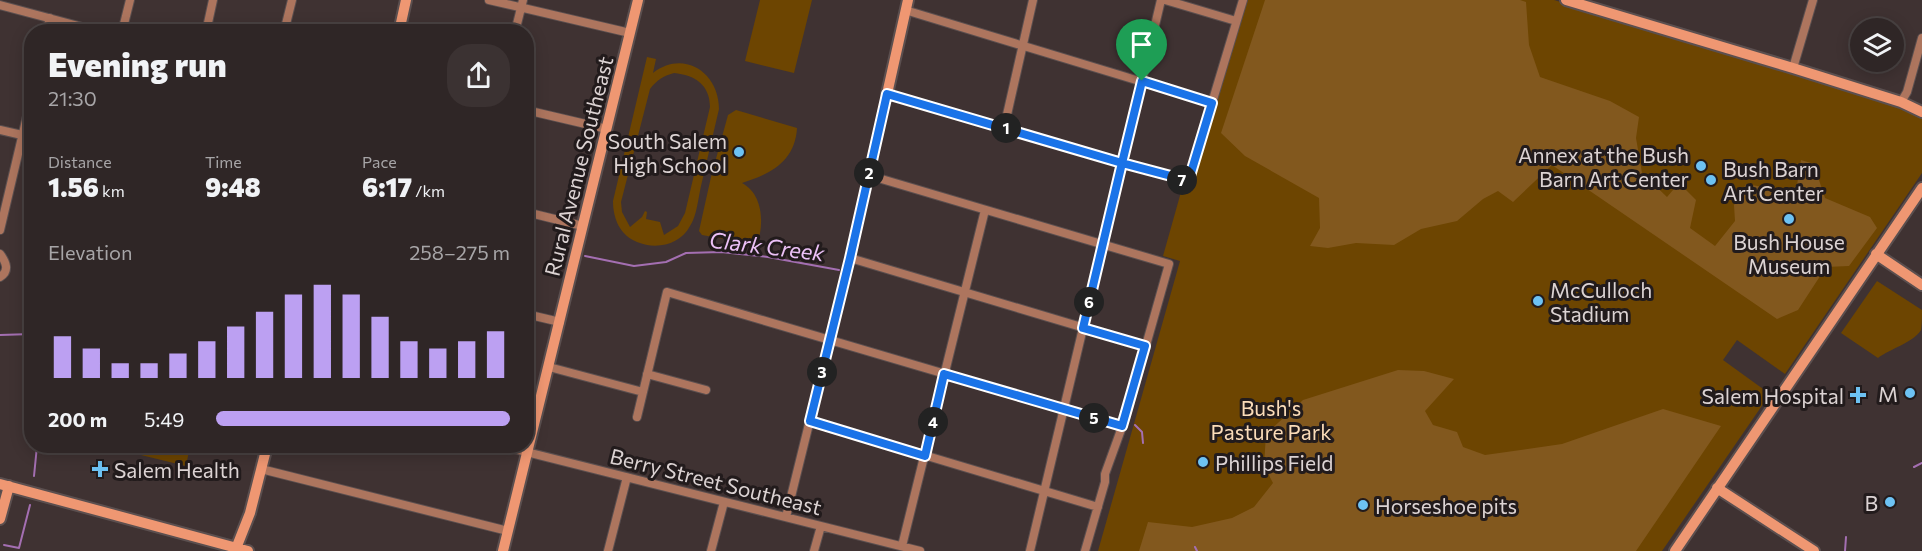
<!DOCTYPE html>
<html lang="en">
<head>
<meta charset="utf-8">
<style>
  :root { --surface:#2f2626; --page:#3b3232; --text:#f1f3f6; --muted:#a7a5a7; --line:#4a4343; --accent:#bca0f2 }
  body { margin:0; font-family:Commissioner,sans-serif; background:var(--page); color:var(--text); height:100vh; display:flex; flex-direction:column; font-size:22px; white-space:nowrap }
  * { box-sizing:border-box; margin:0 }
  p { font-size:20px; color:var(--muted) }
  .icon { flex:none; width:33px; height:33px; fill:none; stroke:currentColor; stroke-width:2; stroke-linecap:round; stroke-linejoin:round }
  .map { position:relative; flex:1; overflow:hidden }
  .side { position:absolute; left:24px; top:24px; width:510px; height:429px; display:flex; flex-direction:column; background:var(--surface); border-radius:24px; box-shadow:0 3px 15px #0003,0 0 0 2px var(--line) }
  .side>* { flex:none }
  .fabs { position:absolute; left:1850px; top:18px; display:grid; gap:12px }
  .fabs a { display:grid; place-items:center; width:54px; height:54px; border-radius:50%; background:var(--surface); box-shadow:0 3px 15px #0003,0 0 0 2px var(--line); font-size:30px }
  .pin { position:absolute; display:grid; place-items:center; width:51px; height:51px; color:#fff; margin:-62px -26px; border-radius:50% 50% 50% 0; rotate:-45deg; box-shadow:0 0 6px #0007 }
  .pin .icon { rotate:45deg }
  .km { position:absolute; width:30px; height:30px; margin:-15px; border-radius:50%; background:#222; color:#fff; font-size:16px; line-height:30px; text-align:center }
  .round { display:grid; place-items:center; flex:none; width:63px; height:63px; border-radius:24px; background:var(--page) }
  .summary { display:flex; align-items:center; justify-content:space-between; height:102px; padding:0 24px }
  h1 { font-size:33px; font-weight:800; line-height:45px }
  .metrics { display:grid; grid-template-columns:repeat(3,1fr); gap:9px; height:102px; padding:6px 24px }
  .metrics div { display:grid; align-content:center }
  .metrics b { font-size:26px; font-weight:800 }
  .metrics small { font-size:16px; font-weight:400 }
  .metrics p { font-size:16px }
  .chart { height:168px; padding:12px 24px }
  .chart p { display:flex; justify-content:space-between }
  .chart svg { width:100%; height:108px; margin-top:6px; stroke:var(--accent); stroke-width:6 }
  ul { padding:0 24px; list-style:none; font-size:20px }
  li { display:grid; grid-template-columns:96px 72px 1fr; align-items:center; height:45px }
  li i { height:15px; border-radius:8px; background:var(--accent) }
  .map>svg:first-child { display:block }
  .green { fill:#6d4501; fill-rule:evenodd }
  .forest { fill:#82581e }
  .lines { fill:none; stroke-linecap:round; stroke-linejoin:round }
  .stream { stroke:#a46fb2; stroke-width:2 }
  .street-casing { stroke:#5b4f4f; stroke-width:10 }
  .secondary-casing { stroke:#5b4f4f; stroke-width:14 }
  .street { stroke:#ad755e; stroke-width:8 }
  .secondary { stroke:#ef9772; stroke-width:10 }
  .route-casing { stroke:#fff; stroke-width:12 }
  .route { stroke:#1a73e8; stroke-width:8 }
  .poi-dot { fill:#6dc2f3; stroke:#221b1c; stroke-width:2 }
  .labels { text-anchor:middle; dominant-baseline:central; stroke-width:6; stroke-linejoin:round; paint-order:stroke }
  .poi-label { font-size:21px; fill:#dcd3d3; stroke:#221b1c; text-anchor:end }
  .street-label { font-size:21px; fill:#dcd3d3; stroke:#221b1c }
  .park-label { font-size:21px; fill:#fbdcb9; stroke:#221b1c }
  .water-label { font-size:22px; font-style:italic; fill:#ecc1f7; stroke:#221b1c }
</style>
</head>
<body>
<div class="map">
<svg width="1922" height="551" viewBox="0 0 1922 551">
  <rect width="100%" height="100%" fill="#3f3232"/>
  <!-- green -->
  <path class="green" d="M 760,0 L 812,0 L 794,73 L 745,61 Z
    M 1246,0 L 1554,0 L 1895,103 L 1922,117 L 1922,173 L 1785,374 L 1737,340 L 1723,360 L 1770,394 L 1662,551 L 1098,551 L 1180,261 L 1163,256 L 1181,192 L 1188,194 Z
    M 647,57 L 656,59 L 653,73 C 684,49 719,73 719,109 C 713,135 707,160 701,186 C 698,199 697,215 690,226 C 680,245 656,250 637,242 C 620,235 613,219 613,201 ZM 674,73 C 695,75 710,85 710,107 L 685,213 L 678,226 L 664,235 L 660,222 L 646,219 L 647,212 L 645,211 L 642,217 L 630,227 L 622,212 L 621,202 L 650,89 C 657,80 663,76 674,73 Z
    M 736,110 L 797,128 C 795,162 770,174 742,183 C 764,195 764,225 757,245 L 702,235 L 699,231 L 711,177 L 728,115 Z
    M 1877,281 L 1922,310 C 1922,316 1922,325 1921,330 C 1914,342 1890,349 1878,358 L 1841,333 Z
    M 104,446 L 190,446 L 186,466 Z"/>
  <!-- forest -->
  <path class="forest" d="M 1265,0 L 1520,0 L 1526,2 L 1529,45 L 1540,77 L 1610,101 L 1639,117 L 1636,138 L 1642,173 L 1667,197 L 1679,183 L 1696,200 L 1690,228 L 1715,246 L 1735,221 L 1734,205 L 1746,184 L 1763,187 L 1786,194 L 1797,185 L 1801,160 L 1811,163 L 1818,177 L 1825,198 L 1870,217 L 1877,228 L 1849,266 L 1826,267 L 1798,310 L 1777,319 L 1552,165 L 1513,202 L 1498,191 L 1483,199 L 1457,221 L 1421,229 L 1394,245 L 1356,243 L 1328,248 L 1310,246 L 1320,228 L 1319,198 L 1245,156 L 1221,133 Z
    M 1398,370 L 1424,371 L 1454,379 L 1425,411 L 1433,425 L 1457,432 L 1463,447 L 1485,455 L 1562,444 L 1663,409 L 1721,426 L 1636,551 L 1139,551 L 1148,522 L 1192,527 L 1232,518 L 1254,507 L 1273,483 L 1264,466 L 1266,434 L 1303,400 Z"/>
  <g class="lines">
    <!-- stream -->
    <path class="stream" d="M 585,256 L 634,266 L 666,262 L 686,253 L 721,252 L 768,257 L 839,270
      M 0,335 L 32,334
      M 1135,425 L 1142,432 L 1143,443
      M 1914,467 L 1922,463
      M 34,476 L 37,446
      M 4,545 L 19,548 L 30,505
      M 1195,547 L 1197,551
      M 1845,551 L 1846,537"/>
    <!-- street casing -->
    <g class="street-casing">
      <path id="street" d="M 489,0 L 630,33
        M 1165,0 L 1236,21
        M 0,5 L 101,32
        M 905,10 L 1212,103
        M 46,32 L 50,18
        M 122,32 L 130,0
        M 206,32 L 213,0
        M 284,32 L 292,0
        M 515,32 L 523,0
        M 1793,68 L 1813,0
        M 1901,102 L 1907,92 L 1922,38
        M 526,110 L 607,129
        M 1004,128 L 1033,0
        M 0,130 L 22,135
        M 868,175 L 1169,264 L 1126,416 L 1105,474 L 1105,482 L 1085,551
        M 526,212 L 583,226
        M 0,230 L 32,95
        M 0,254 C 6,262 10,271 0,277
        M 850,258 L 1145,346
        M 526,314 L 560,322
        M 549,367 L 643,392
        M 647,374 L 706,390
        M 637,417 L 667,292 L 1122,426
        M 810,421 L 1098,507
        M 503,446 L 920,551
        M 261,469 L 508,531
        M 786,517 L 850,258 L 887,94 L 1122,163 L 1186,180 L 1190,176 L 1243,0
        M 902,546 L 985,210
        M 608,551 L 627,477
        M 711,551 L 724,502
        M 814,551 L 821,526
        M 1030,551 L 1161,0"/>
    </g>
    <!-- secondary casing -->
    <g class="secondary-casing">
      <path id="secondary" d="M 1566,0 L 1793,68 L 1901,102 L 1922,112
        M 399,32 L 406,0
        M 887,94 L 908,0
        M 1876,254 L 1922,285
        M 0,484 L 248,551
        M 1717,488 L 1814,551
        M 0,519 L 9,486
        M 235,551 L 250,513 L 267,446
        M 503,551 L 638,0
        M 1675,551 L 1922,188"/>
    </g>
    <!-- street -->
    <use href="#street" class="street"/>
    <!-- secondary -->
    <use href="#secondary" class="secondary"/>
  </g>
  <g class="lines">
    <!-- route casing -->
    <g class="route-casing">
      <path id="route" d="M 1142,81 L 1122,163 L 887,94 L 850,258 L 810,421 L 925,456 L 944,374 L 1122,426 L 1145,346 L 1083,328 L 1122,163 L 1186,180 L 1190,176 L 1212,103 L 1142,81"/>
    </g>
    <!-- route -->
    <use href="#route" class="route"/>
  </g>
  <!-- markers -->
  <g class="poi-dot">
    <circle cx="739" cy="152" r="6"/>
    <circle cx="1701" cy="166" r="6"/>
    <circle cx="1711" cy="180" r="6"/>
    <circle cx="1789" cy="219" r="6"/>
    <circle cx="1538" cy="301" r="6"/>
    <circle cx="1910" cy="393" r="6"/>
    <path d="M1855 386h6v6h6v6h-6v6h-6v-6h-6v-6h6z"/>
    <circle cx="1203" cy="462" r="6"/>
    <path d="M97 460h6v6h6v6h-6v6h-6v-6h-6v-6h6z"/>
    <circle cx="1890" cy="502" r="6"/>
    <circle cx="1363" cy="505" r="6"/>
  </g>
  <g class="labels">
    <!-- poi labels -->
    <g class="poi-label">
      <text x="727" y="140">South Salem<tspan x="727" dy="24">High School</tspan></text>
      <text x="1689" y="154">Annex at the Bush<tspan x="1689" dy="24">Barn Art Center</tspan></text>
      <text x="1723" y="168" text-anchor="start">Bush Barn<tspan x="1723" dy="24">Art Center</tspan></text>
      <text x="1789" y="241" text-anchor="middle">Bush House<tspan x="1789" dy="24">Museum</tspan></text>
      <text x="1550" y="289" text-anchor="start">McCulloch<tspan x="1550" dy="24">Stadium</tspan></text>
      <text x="1898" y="393">M</text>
      <text x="1844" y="395">Salem Hospital</text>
      <text x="1215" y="462" text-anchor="start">Phillips Field</text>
      <text x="114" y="469" text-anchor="start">Salem Health</text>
      <text x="1878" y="502">B</text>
      <text x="1375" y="505" text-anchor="start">Horseshoe pits</text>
    </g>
    <!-- street labels -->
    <g class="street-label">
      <text transform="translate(578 166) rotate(-76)">Rural Avenue Southeast</text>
      <text transform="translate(716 481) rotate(14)">Berry Street Southeast</text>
    </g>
    <!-- park labels -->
    <g class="park-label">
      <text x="1271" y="407">Bush's<tspan x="1271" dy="24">Pasture Park</tspan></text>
    </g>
    <!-- water labels -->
    <g class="water-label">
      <text transform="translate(767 246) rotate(7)">Clark Creek</text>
    </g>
  </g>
</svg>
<div class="fabs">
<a><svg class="icon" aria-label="layers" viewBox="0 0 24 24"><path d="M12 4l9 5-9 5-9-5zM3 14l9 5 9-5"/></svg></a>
</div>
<div class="pin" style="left:1142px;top:81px;background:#1e9e55"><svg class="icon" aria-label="arrive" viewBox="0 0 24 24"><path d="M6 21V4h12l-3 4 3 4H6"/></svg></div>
<b class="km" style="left:1006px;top:128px">1</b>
<b class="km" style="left:869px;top:173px">2</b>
<b class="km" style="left:822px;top:372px">3</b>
<b class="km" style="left:933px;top:422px">4</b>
<b class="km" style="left:1094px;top:418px">5</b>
<b class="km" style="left:1089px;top:302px">6</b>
<b class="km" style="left:1182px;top:180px">7</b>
<section class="side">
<div class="summary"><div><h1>Evening run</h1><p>21:30</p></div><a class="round"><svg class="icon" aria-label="share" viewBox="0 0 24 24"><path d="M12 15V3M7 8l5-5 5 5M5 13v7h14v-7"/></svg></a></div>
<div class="metrics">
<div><p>Distance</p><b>1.56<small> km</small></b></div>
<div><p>Time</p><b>9:48</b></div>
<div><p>Pace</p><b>6:17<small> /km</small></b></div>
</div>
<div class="chart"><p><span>Elevation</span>258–275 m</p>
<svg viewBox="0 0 160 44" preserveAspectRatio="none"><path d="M5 44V27M15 44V32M25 44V38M35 44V38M45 44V34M55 44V29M65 44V23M75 44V17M85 44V10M95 44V6M105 44V10M115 44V19M125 44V29M135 44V32M145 44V29M155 44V25"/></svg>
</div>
<ul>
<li><b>200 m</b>5:49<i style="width:100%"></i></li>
</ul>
</section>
</div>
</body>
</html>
